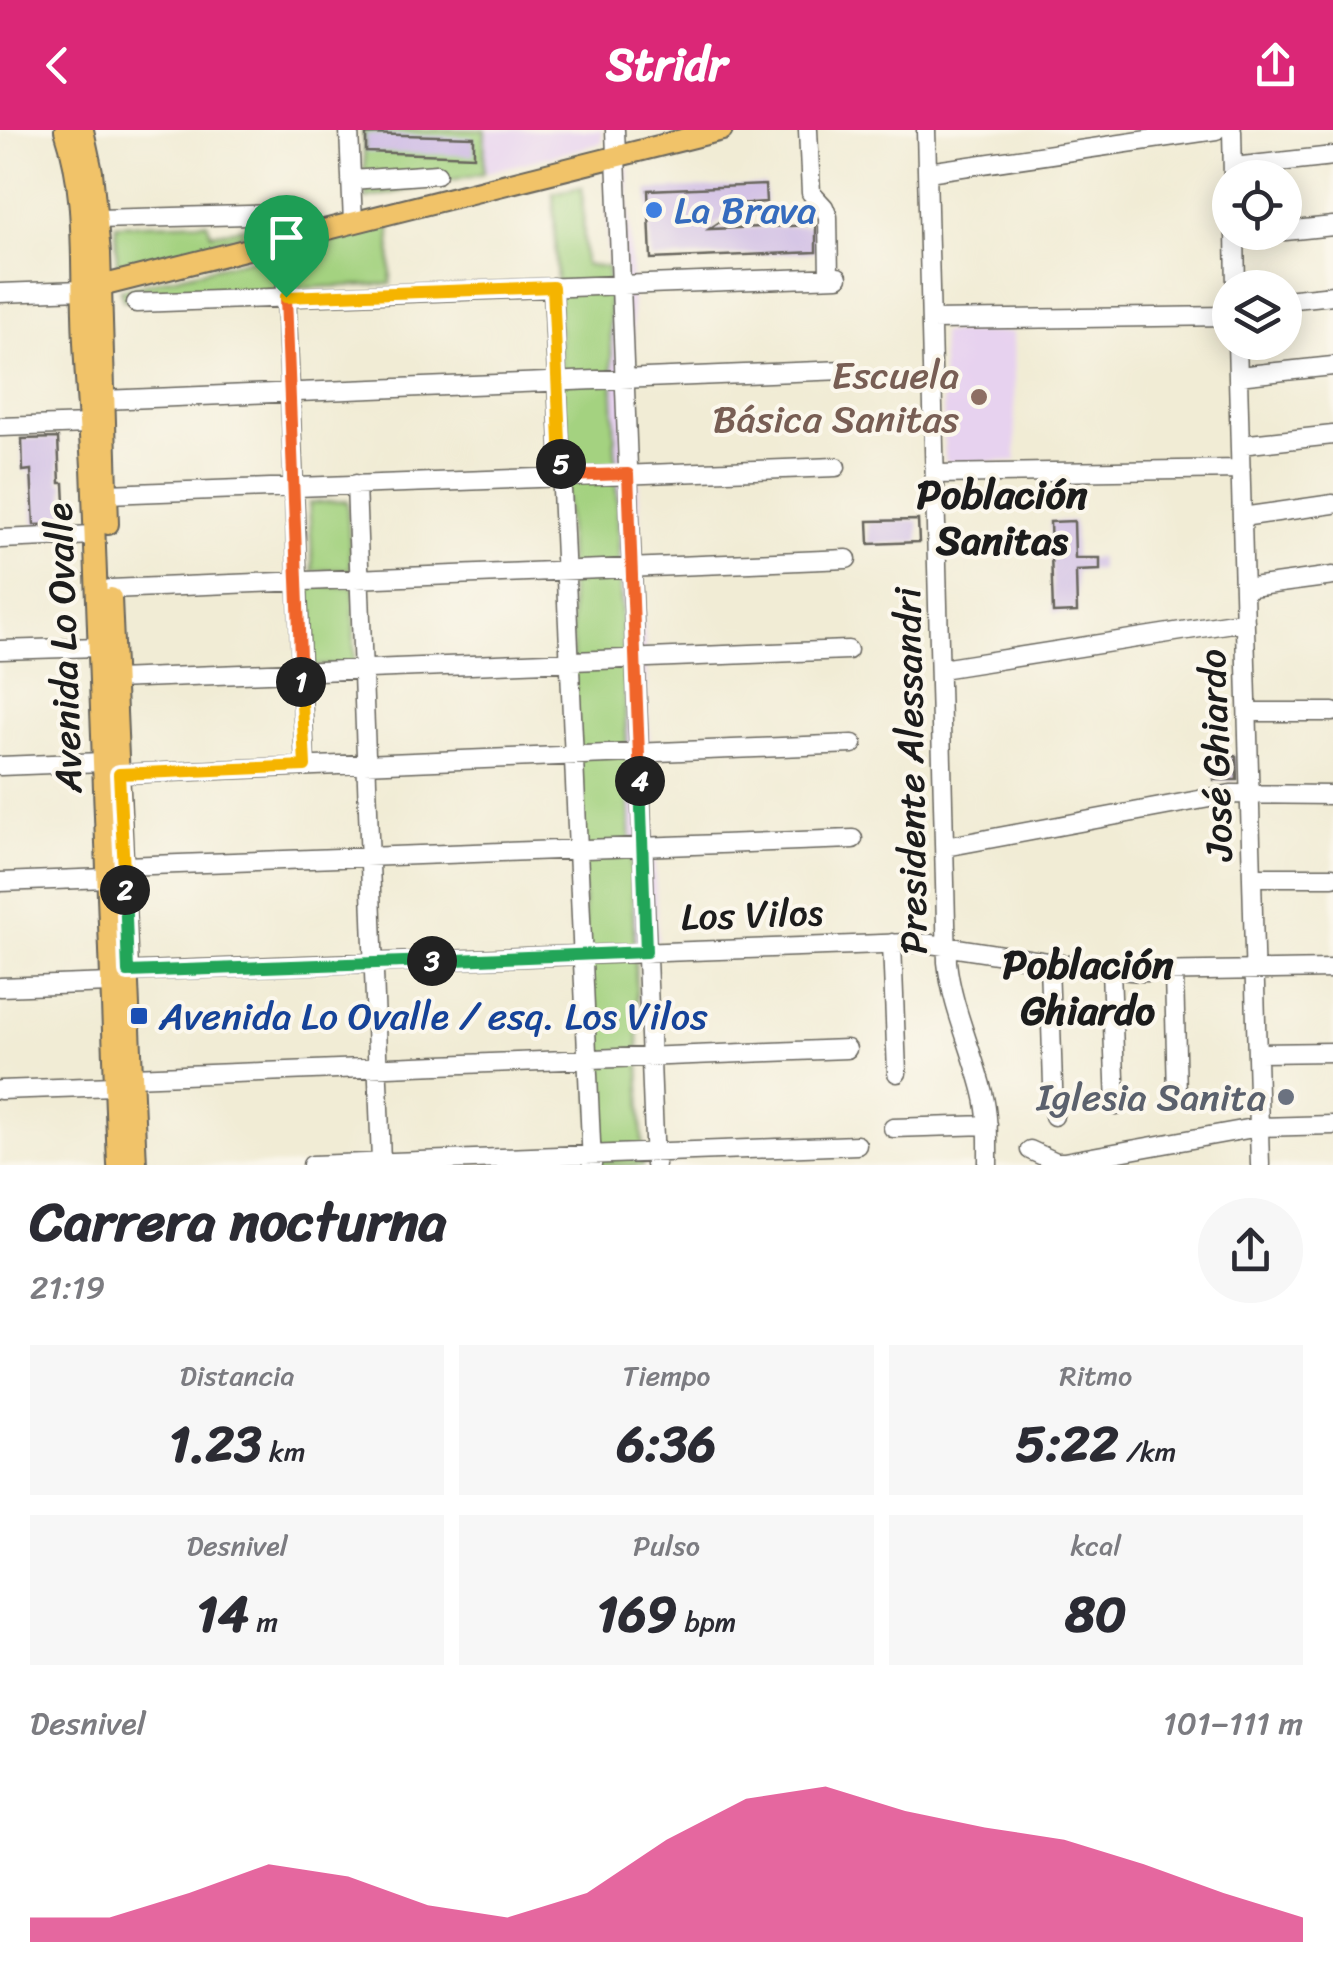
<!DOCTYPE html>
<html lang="es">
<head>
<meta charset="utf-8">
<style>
  :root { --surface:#fff; --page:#f7f7f7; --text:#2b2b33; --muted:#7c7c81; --accent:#db2777 }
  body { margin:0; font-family:Sriracha,sans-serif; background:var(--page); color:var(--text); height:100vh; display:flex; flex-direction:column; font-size:38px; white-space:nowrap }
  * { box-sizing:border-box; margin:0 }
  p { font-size:32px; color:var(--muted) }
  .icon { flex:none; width:55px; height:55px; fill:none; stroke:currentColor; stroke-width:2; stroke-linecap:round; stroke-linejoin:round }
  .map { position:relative; height:1035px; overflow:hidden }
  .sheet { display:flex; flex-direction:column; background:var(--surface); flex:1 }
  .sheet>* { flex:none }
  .controls { position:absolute; left:1212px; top:30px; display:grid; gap:20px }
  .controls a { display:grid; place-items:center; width:90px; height:90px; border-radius:50%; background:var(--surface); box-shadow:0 5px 25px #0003; font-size:50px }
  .pin { position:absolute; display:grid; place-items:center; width:85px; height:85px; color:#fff; margin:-102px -42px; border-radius:50% 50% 50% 0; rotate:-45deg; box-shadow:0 0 10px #0007 }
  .pin .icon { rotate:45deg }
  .km { position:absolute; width:50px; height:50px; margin:-25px; border-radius:50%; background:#222; color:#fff; font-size:28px; line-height:50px; text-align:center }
  .round { display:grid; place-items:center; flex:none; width:105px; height:105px; border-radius:52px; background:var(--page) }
  .overview { display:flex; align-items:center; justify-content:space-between; height:170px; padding:0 30px }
  h1 { font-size:55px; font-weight:700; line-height:75px }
  .metrics { display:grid; grid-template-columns:repeat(3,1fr); gap:15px; height:170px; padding:10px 30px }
  .metrics div { display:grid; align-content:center; border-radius:0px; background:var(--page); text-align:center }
  .metrics b { font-size:50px; font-weight:700 }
  .metrics small { font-size:28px; font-weight:400 }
  .metrics p { font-size:28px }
  .chart { height:280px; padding:20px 30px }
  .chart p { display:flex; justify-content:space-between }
  .chart svg { width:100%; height:180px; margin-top:10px; fill:var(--accent); opacity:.7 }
  header { display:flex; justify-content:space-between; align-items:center; height:130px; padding:0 30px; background:var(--accent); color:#fff; font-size:45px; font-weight:700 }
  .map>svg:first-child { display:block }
  .built { fill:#e7d2ef }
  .green { fill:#a4d280; stroke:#60774e; stroke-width:2.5 }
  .building { fill:#cdbae4 }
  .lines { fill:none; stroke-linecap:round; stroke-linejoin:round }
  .minor-casing { stroke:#67655d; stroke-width:21 }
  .major-casing { stroke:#67655d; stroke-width:24 }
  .minor { stroke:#fff; stroke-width:18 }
  .major { stroke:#f1c369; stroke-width:20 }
  .split-1-casing { stroke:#fff; stroke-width:20 }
  .split-2-casing { stroke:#fff; stroke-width:20 }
  .split-3-casing { stroke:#fff; stroke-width:20 }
  .split-4-casing { stroke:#fff; stroke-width:20 }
  .split-5-casing { stroke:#fff; stroke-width:20 }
  .split-6-casing { stroke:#fff; stroke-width:20 }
  .split-1 { stroke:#f0652b; stroke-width:12 }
  .split-2 { stroke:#f5b400; stroke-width:12 }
  .split-3 { stroke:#22a559; stroke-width:12 }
  .split-4 { stroke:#22a559; stroke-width:12 }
  .split-5 { stroke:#f0652b; stroke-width:12 }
  .split-6 { stroke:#f5b400; stroke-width:12 }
  .shop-dot { fill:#3f7fe0; stroke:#fbf7ec; stroke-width:4 }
  .education-dot { fill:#8d6e63; stroke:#fbf7ec; stroke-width:4 }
  .transit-dot { fill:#1a4fb4; stroke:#fbf7ec; stroke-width:4 }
  .worship-dot { fill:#6b7280; stroke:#fbf7ec; stroke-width:4 }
  .labels { text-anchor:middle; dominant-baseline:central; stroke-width:8; stroke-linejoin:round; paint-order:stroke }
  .shop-label { font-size:38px; fill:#366cbe; stroke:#fbf7ec; text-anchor:start }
  .education-label { font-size:38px; fill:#785e54; stroke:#fbf7ec; text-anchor:end }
  .street-label { font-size:38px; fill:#1c1c1c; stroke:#fbf7ec }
  .transit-label { font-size:38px; fill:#164399; stroke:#fbf7ec; text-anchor:start }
  .worship-label { font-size:38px; fill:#5b616d; stroke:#fbf7ec; text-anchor:end }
  .neighbourhood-label { font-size:40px; font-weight:bold; fill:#1c1c1c; stroke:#fbf7ec }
</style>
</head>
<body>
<header><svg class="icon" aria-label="back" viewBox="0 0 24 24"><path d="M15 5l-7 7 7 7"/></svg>Stridr<svg class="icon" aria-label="share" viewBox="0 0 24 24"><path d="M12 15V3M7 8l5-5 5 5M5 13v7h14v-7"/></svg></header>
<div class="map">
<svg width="1333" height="1035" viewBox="0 0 1333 1035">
  <rect width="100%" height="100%" fill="#fbf7ec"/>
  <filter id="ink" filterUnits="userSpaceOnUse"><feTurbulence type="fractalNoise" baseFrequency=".01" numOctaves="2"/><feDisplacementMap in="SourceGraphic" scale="20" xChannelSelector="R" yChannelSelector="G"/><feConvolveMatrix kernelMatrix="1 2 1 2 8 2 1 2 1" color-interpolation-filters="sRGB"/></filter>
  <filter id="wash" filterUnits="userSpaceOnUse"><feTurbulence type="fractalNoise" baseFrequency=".0048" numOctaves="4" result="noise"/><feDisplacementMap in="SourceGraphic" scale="40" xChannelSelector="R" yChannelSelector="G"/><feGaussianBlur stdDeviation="2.25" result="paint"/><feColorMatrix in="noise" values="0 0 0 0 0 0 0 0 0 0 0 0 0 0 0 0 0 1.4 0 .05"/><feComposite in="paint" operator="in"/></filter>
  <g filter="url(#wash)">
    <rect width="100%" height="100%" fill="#f1ecd5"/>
    <!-- built -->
    <path class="built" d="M 485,0 L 602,0 L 602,13 L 484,43 Z
      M 628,37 L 640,394 L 658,811 L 634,811 L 616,352 L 605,41 Z
      M 1013,202 L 1016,331 L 945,332 L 941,203 Z"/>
    <!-- green -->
    <path class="green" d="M 363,0 L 485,0 L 484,43 L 366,69 Z
      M 582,57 L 585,135 L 608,137 L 643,1035 L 595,1035 L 553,63 Z
      M 280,91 L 280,95 L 117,138 L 116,95 L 207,92 L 211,104 Z
      M 390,95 L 391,154 L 298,158 L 297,120 Z
      M 277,123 L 278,160 L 275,163 L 123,170 L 120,160 Z
      M 347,371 L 351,439 L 313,441 L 309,373 Z
      M 305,455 L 354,457 L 354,534 L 309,536 Z"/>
    <g id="blocks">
      <!-- building -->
      <path class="building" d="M 366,4 L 474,7 L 474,26 L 366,22 Z
        M 765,55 L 766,72 L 736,74 L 736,81 L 709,99 L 816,95 L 816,122 L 651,129 L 648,60 Z
        M 58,308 L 60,353 L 64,353 L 66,394 L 34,395 L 31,340 L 23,341 L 22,309 Z
        M 918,390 L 919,412 L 869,414 L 868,391 Z
        M 1074,391 L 1075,428 L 1100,428 L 1100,440 L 1076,441 L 1077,482 L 1053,483 L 1050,392 Z
        M 1214,626 L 1236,626 L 1237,650 L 1214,650 Z"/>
    </g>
  </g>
  <g filter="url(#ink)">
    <use href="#blocks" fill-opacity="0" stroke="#67655d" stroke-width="2.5"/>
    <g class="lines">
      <!-- minor casing -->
      <g class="minor-casing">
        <path id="minor" d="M 349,0 L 353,93
          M 615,0 L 655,1035
          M 808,0 L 811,63 L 824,77 L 828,87 L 829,147
          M 926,0 L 947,832 C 952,878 972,918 983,963 C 989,987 988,1011 988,1035
          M 1232,0 L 1233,47
          M 1233,37 L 1333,26
          M 928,42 L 1216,0
          M 351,50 L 437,44
          M 97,89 L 282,84
          M 1285,101 L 1333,96
          M 1235,102 L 1236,158
          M 1235,106 L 1269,102
          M 284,110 L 305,636
          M 553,157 L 592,1035
          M 0,163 L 82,160
          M 1285,170 L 1333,165
          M 136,173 L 838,147
          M 931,190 L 1230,186
          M 1237,212 L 1260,1035
          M 1238,246 L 1333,236
          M 103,270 L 844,240
          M 0,297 L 89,294
          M 1240,315 L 1333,305
          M 936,344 L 1241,339
          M 356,354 L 381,1032
          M 107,364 L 836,337
          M 1242,387 L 1333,374
          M 0,409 L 95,405
          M 1244,458 L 1333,446
          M 110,459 L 847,429
          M 0,520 L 99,517
          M 941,539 L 1245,491
          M 115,549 L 848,520
          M 1248,582 L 1333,582
          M 0,636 L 103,632
          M 119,644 L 853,614
          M 945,717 L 1231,664 L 1333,665
          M 124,736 L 853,709
          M 1252,747 L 1333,747
          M 0,752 L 107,748
          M 892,813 L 897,943
          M 1049,833 L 1054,986
          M 1111,840 L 1116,976
          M 116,842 L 909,813 L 931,814 L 1080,837 L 1143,842 L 1333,839
          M 1174,843 L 1177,965
          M 0,857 L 111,853
          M 1257,923 L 1333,922
          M 132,947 L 847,919
          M 0,960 L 115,956
          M 893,998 L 988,995
          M 1030,1020 L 1056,1032 L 1064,1032 L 1259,997 L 1333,995
          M 312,1035 L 857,1015"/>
      </g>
      <!-- major casing -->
      <g class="major-casing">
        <path id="major" d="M 65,0 C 85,60 81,121 83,183 C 84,235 89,286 92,337 L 118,1035
          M 83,0 L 92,42 L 100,123 L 108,394
          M 89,159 L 722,0
          M 111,468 L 136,1035"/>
      </g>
      <!-- minor -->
      <use href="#minor" class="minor"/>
      <!-- major -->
      <use href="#major" class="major"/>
    </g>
  </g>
  <g class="lines" filter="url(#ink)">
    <!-- split-1 casing -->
    <g class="split-1-casing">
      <path id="split-1" d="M 286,167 L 301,552"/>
    </g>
    <!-- split-2 casing -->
    <g class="split-2-casing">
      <path id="split-2" d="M 125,760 L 119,644 L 305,636 L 301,552"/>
    </g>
    <!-- split-3 casing -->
    <g class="split-3-casing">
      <path id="split-3" d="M 125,760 L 128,842 L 432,831"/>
    </g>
    <!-- split-4 casing -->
    <g class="split-4-casing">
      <path id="split-4" d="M 432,831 L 646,822 L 640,651"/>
    </g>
    <!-- split-5 casing -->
    <g class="split-5-casing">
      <path id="split-5" d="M 561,334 L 562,346 L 628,344 L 640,651"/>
    </g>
    <!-- split-6 casing -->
    <g class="split-6-casing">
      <path id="split-6" d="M 286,167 L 553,157 L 561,334"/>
    </g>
    <!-- split-1 -->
    <use href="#split-1" class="split-1"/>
    <!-- split-2 -->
    <use href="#split-2" class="split-2"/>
    <!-- split-3 -->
    <use href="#split-3" class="split-3"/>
    <!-- split-4 -->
    <use href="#split-4" class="split-4"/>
    <!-- split-5 -->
    <use href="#split-5" class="split-5"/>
    <!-- split-6 -->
    <use href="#split-6" class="split-6"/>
  </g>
  <!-- markers -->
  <circle class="shop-dot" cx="654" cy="80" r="10"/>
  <circle class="education-dot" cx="979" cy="267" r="10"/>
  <rect class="transit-dot" x="129" y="876" width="20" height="20" rx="5"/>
  <circle class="worship-dot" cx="1286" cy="967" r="10"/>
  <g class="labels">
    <!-- shop labels -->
    <g class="shop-label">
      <text x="674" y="80">La Brava</text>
    </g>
    <!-- education labels -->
    <g class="education-label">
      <text x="959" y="245">Escuela<tspan x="959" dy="44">Básica Sanitas</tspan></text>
    </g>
    <!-- street labels -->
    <g class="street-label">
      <text transform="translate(64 518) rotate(-92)">Avenida Lo Ovalle</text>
      <text transform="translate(1216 625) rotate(-92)">José Ghiardo</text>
      <text transform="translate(911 641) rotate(-91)">Presidente Alessandri</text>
      <text transform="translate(752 785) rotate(-2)">Los Vilos</text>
    </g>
    <!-- transit labels -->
    <g class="transit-label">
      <text x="159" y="886">Avenida Lo Ovalle / esq. Los Vilos</text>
    </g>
    <!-- worship labels -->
    <g class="worship-label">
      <text x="1266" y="967">Iglesia Sanita</text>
    </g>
    <!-- neighbourhood labels -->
    <g class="neighbourhood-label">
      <text x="1002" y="364">Población<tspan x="1002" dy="46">Sanitas</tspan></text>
      <text x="1088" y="834">Población<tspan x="1088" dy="46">Ghiardo</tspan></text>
    </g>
  </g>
</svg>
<div class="controls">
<a><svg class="icon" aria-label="locate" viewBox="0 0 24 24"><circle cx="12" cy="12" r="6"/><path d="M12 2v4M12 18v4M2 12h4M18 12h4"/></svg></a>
<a><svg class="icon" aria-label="layers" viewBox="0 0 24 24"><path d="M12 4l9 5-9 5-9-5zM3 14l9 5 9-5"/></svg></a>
</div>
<div class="pin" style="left:286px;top:167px;background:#1e9e55"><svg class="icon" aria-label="arrive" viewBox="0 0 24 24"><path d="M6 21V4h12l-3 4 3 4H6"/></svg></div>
<b class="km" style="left:301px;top:552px">1</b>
<b class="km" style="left:125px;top:760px">2</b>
<b class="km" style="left:432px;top:831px">3</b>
<b class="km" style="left:640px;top:651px">4</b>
<b class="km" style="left:561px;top:334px">5</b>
</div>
<section class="sheet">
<div class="overview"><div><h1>Carrera nocturna</h1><p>21:19</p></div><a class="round"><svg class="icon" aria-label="share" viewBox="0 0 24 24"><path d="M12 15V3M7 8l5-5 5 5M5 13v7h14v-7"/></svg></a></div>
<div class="metrics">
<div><p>Distancia</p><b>1.23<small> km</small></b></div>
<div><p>Tiempo</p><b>6:36</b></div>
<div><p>Ritmo</p><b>5:22<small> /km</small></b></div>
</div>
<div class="metrics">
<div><p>Desnivel</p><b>14<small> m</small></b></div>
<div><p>Pulso</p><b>169<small> bpm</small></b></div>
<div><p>kcal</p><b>80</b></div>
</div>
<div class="chart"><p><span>Desnivel</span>101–111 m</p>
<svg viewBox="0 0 160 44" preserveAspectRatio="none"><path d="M0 44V38L10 38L20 32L30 25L40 28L50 35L60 38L70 32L80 19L90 9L100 6L110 12L120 16L130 19L140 25L150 32L160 38V44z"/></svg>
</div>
</section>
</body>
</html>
